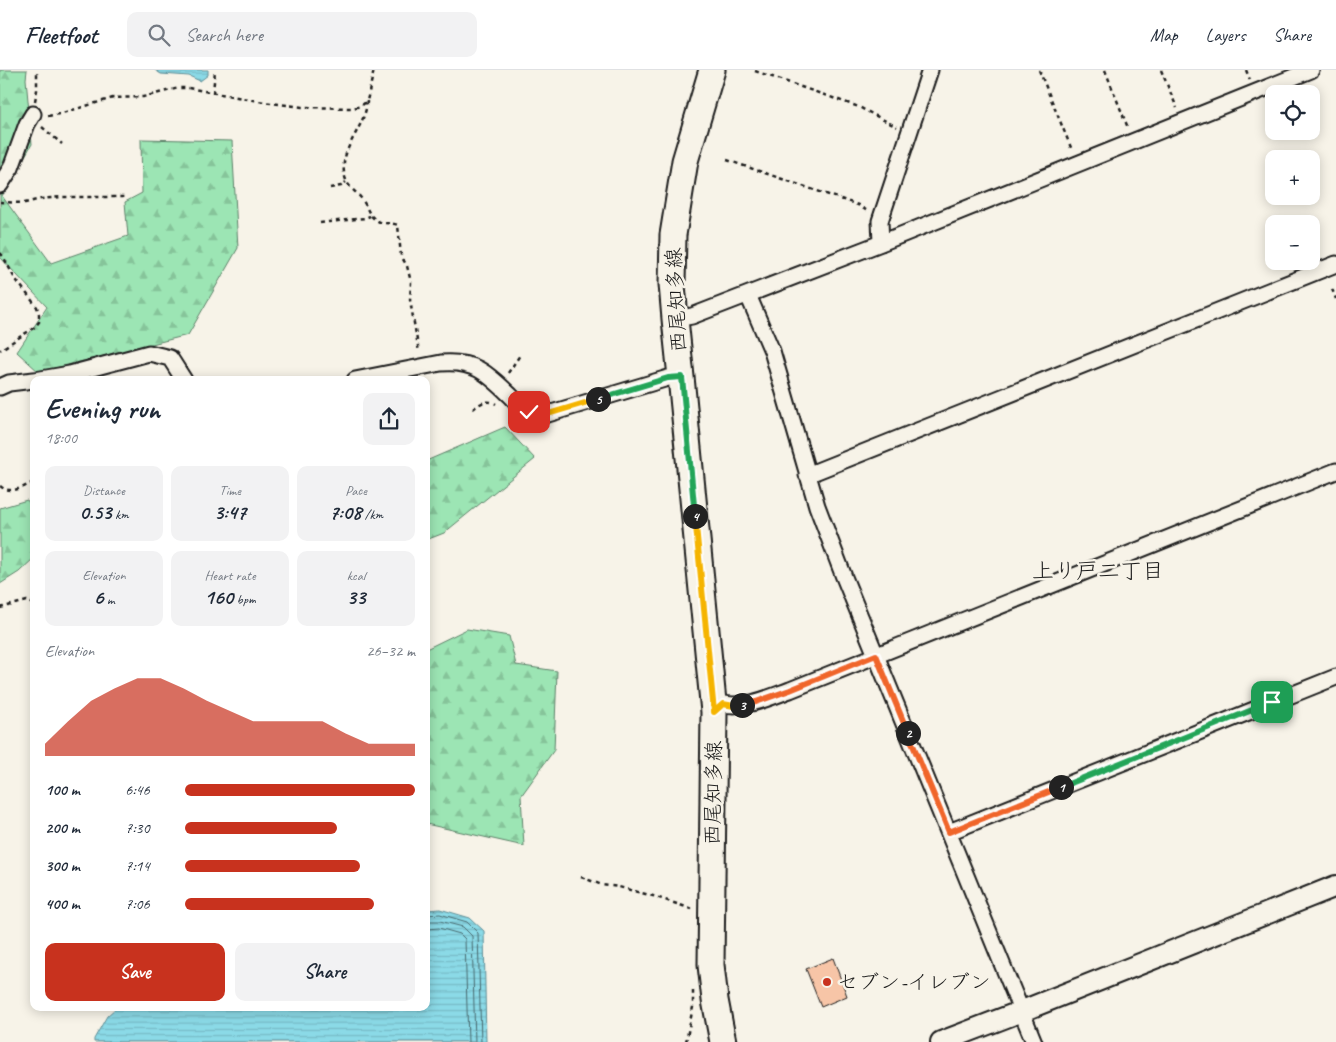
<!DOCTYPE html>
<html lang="en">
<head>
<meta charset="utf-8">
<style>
  :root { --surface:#fff; --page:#f2f2f3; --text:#1f2937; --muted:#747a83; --line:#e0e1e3; --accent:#c8321e }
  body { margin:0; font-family:Caveat,"Klee One",sans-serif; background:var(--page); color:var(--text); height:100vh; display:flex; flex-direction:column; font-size:19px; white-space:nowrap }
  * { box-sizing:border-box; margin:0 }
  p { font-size:16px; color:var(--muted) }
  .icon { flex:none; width:28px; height:28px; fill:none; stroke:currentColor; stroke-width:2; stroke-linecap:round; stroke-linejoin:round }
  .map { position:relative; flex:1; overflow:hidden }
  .sheet { position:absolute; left:30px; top:306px; width:400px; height:635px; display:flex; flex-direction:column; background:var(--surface); border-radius:10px; box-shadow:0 2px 12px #0003 }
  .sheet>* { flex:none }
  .buttons { position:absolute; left:1265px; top:15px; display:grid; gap:10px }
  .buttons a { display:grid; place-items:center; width:55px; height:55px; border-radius:10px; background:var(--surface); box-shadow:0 2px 12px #0003; font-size:25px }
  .pin { position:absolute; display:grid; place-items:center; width:42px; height:42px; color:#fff; margin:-21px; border-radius:10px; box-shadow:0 2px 8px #0006 }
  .km { position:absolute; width:25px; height:25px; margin:-12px; border-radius:50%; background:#222; color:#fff; font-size:14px; line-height:25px; text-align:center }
  .round { display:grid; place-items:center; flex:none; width:52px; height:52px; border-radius:10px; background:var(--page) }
  .head { display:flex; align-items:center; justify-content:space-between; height:85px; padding:0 15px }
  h1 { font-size:28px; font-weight:600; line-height:38px }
  .metrics { display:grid; grid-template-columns:repeat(3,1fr); gap:8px; height:85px; padding:5px 15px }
  .metrics div { display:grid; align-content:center; border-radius:10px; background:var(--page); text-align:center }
  .metrics b { font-size:21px; font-weight:600 }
  .metrics small { font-size:14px; font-weight:400 }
  .metrics p { font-size:14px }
  .chart { height:140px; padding:10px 15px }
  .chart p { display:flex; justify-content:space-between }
  .chart svg { width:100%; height:90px; margin-top:5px; fill:var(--accent); opacity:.7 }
  .button { display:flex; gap:10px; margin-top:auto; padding:10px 15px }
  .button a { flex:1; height:58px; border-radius:10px; background:var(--accent); color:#fff; font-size:20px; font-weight:600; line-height:58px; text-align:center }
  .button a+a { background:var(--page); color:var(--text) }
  ul { padding:0 15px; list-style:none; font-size:16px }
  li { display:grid; grid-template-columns:80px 60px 1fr; align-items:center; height:38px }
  li i { height:12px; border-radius:6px; background:var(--accent) }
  header { display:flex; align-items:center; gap:30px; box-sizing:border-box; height:70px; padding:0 25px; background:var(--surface); border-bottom:1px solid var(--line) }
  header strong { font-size:24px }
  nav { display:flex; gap:28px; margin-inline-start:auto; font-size:18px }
  .search { width:350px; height:45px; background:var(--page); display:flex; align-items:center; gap:12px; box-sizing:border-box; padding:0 18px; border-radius:10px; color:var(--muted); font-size:19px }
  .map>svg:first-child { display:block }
  .forest { fill:url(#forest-firs); stroke:#5c8068 }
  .water { fill:url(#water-rules); stroke:#5f8e96 }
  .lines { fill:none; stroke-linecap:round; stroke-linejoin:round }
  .shore { stroke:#48686d; stroke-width:1 }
  .building { fill:#f7c5a7; stroke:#1c1c1c }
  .minor-casing { stroke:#1c1c1c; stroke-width:19 }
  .tertiary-casing { stroke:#1c1c1c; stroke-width:24 }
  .primary-casing { stroke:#1c1c1c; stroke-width:29 }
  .path { stroke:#1c1c1c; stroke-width:2.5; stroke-dasharray:4 4; stroke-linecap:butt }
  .minor { stroke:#f7f3e8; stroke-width:15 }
  .tertiary { stroke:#f7f3e8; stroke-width:20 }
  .primary { stroke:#f7f3e8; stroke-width:25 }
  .split-1-casing { stroke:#fff; stroke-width:10 }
  .split-2-casing { stroke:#fff; stroke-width:10 }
  .split-3-casing { stroke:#fff; stroke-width:10 }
  .split-4-casing { stroke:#fff; stroke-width:10 }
  .split-5-casing { stroke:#fff; stroke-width:10 }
  .split-6-casing { stroke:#fff; stroke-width:10 }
  .split-1 { stroke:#22a559; stroke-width:6 }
  .split-2 { stroke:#f0652b; stroke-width:6 }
  .split-3 { stroke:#f0652b; stroke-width:6 }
  .split-4 { stroke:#f5b400; stroke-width:6 }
  .split-5 { stroke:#22a559; stroke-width:6 }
  .split-6 { stroke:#f5b400; stroke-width:6 }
  .poi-dot { fill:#c8321e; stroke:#f7f3e8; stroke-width:2 }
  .labels { text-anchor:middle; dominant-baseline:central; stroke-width:5; stroke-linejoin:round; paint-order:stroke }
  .street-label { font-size:21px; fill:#1c1c1c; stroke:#f7f3e8 }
  .poi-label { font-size:21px; fill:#1c1c1c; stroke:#f7f3e8; text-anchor:start }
  .neighbourhood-label { font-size:22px; fill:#1c1c1c; stroke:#f7f3e8 }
</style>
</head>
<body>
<header>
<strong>Fleetfoot</strong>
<div class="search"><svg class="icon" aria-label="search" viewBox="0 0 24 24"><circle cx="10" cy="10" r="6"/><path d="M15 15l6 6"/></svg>Search here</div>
<nav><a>Map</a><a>Layers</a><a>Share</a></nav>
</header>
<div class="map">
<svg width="1336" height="972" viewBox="0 0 1336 972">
  <defs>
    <pattern id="forest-firs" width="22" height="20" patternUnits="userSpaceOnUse" patternTransform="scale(1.25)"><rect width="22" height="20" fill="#9ce5b4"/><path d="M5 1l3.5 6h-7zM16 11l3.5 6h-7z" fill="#86c49a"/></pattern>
    <pattern id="water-rules" width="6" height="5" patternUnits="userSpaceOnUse" patternTransform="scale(1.25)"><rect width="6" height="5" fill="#8bdae7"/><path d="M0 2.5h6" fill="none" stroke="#77bac6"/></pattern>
  </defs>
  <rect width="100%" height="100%" fill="#f7f3e8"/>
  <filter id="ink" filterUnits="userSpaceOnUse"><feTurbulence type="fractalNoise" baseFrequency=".02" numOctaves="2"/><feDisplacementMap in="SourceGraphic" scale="10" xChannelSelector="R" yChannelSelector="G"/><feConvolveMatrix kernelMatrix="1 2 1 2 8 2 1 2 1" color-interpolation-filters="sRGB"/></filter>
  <g filter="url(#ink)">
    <!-- forest -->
    <path class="forest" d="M 0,0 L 27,0 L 26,9 L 32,74 L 2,126 L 51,193 L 128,166 L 125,132 L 142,123 L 141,69 L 232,71 L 238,178 L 188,265 L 39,302 L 17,282 L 47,237 L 0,187 Z
      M 505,357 L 535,389 L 444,463 L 426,470 L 426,391 Z
      M 27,430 L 34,440 L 34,488 L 19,502 L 0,514 L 0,438 Z
      M 467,559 L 509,566 L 516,595 L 557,601 L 554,680 L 521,726 L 524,776 L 426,754 L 426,579 Z"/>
    <!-- water -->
    <path class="water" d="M 155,0 L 208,0 L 208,5 L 200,11 L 189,6 L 161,4 Z
      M 440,839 L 470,848 L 484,861 L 486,972 L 94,972 L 94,969 L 107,946 L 116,938 L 426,938 L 426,840 Z"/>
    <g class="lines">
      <!-- shore -->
      <path class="shore" d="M 426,845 L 440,844 L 467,852 L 478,863 L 481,972
        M 426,851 L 440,851 L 463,857 L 472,866 L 475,972
        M 426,859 L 439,858 L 460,864 L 465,869 L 468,972"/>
    </g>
    <!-- building -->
    <path class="building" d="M 833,888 L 847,926 L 821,937 L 806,899 Z"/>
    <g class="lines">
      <!-- minor casing -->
      <g class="minor-casing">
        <path id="minor" d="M 0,115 L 11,98 L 27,54 L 33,44
          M 881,173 L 880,151 L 930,0
          M 748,225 L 772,281 L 817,436 L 844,507 L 1034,972
          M 675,249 L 692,246 L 881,173 L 1311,0
          M 35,310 L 70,304 L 149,283 L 170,288 L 184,310
          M 355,310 L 441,293 C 475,290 488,304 511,326 C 516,332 522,338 529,341 C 534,344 542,344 548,344 L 668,308 L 681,307
          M 0,317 L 9,313 L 34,310
          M 807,405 L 1336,194
          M 714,642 L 723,634 C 747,638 768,628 790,620 L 1336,401
          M 949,762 L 1336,607"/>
      </g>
      <!-- tertiary casing -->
      <g class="tertiary-casing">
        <path id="tertiary" d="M 941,972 L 1022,941 L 1336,816"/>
      </g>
      <!-- primary casing -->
      <g class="primary-casing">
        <path id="primary" d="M 712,0 L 685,91 L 673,165 L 672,214 L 675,249 L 681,307 L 714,642 L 711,895 L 715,930 L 723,972"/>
      </g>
      <!-- path -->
      <path class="path" d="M 1039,0 L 1072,80
        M 1105,0 L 1128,58
        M 1161,0 L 1177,38
        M 1246,0 L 1250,10
        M 755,1 L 859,37 L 897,57
        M 213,23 L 215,0
        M 35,31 L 37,20 L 37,0
        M 367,31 C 366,59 335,81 346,110 C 349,118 359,124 363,131 C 368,138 368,145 376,150 C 383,155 390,152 398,155 L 401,186 L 407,196 L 411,212 L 410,230 L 419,282
        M 48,46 L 59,44 L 113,28 L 143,27 L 179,18 L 188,18 L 264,32 L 302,37 L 353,38 L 361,36 L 367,31 L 374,0
        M 42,57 L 62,74
        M 727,90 L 858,135 L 869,142
        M 330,118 L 341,116 L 346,112
        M 0,132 L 25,133 L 41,129 L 61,127 L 124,127
        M 320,153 L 365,148 L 370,146
        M 0,183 L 3,186 L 14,207 L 37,237 L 39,244 L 39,252 L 35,257 L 0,280
        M 1332,219 L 1336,229
        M 508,303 L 520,285
        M 473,339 C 480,333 487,329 496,334
        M 0,416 C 11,425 23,417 34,412
        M 0,538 L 27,531 L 34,534
        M 581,807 L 602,815 L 619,817 L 653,826 L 692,839
        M 686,972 L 693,937 L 693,921"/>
      <!-- minor -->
      <use href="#minor" class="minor"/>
      <!-- tertiary -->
      <use href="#tertiary" class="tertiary"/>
      <!-- primary -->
      <use href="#primary" class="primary"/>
    </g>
  </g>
  <g class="lines" filter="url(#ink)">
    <!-- split-1 casing -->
    <g class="split-1-casing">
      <path id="split-1" d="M 1061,717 L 1272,632"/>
    </g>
    <!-- split-2 casing -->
    <g class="split-2-casing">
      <path id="split-2" d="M 908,663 L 949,762 L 1061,717"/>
    </g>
    <!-- split-3 casing -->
    <g class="split-3-casing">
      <path id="split-3" d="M 742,635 L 756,632 L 790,620 L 876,585 L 908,663"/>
    </g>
    <!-- split-4 casing -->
    <g class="split-4-casing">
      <path id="split-4" d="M 695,446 L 714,642 L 723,634 L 734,636 L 742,635"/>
    </g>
    <!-- split-5 casing -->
    <g class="split-5-casing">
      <path id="split-5" d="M 598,329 L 668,308 L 682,307 L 695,446"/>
    </g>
    <!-- split-6 casing -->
    <g class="split-6-casing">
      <path id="split-6" d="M 529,342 L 548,344 L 598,329"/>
    </g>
    <!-- split-1 -->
    <use href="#split-1" class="split-1"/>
    <!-- split-2 -->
    <use href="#split-2" class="split-2"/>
    <!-- split-3 -->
    <use href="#split-3" class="split-3"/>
    <!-- split-4 -->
    <use href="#split-4" class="split-4"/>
    <!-- split-5 -->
    <use href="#split-5" class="split-5"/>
    <!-- split-6 -->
    <use href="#split-6" class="split-6"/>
  </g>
  <!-- markers -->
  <circle class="poi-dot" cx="827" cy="912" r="5"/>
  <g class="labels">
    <!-- street labels -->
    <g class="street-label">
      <text transform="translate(676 230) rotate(-93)">西尾知多線</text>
      <text transform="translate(713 723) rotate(-89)">西尾知多線</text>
    </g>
    <!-- poi labels -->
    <g class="poi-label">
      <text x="837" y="912">セブン-イレブン</text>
    </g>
    <!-- neighbourhood labels -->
    <g class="neighbourhood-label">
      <text x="1098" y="501">上り戸二丁目</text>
    </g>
  </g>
</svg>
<div class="buttons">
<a><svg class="icon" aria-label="locate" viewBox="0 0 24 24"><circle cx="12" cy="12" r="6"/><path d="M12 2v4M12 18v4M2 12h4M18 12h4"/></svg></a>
<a>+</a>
<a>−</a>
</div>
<div class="pin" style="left:1272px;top:632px;background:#1e9e55"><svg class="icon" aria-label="arrive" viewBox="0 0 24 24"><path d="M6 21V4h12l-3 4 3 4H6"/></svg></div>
<div class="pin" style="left:529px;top:342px;background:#d93025"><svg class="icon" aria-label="check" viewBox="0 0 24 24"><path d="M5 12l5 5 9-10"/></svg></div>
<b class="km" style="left:1061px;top:717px">1</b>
<b class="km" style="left:908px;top:663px">2</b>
<b class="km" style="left:742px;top:635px">3</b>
<b class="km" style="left:695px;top:446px">4</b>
<b class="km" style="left:598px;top:329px">5</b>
<section class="sheet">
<div class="head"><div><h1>Evening run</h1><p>18:00</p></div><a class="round"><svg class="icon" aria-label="share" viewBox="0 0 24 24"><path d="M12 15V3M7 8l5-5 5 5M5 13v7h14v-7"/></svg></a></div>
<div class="metrics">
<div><p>Distance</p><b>0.53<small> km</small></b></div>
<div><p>Time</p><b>3:47</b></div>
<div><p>Pace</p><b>7:08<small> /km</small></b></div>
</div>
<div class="metrics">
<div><p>Elevation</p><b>6<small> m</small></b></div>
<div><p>Heart rate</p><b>160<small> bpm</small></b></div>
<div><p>kcal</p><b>33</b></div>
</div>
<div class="chart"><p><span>Elevation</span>26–32 m</p>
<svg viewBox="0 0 160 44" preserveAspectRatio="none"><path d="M0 44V38L10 27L20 17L30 11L40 6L50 6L60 11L70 17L80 22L90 27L100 27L110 27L120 27L130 33L140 38L150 38L160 38V44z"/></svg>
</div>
<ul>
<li><b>100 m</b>6:46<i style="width:100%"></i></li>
<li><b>200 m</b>7:30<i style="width:66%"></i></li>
<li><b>300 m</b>7:14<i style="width:76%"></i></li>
<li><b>400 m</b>7:06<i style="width:82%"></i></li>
</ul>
<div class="button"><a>Save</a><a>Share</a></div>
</section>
</div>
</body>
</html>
